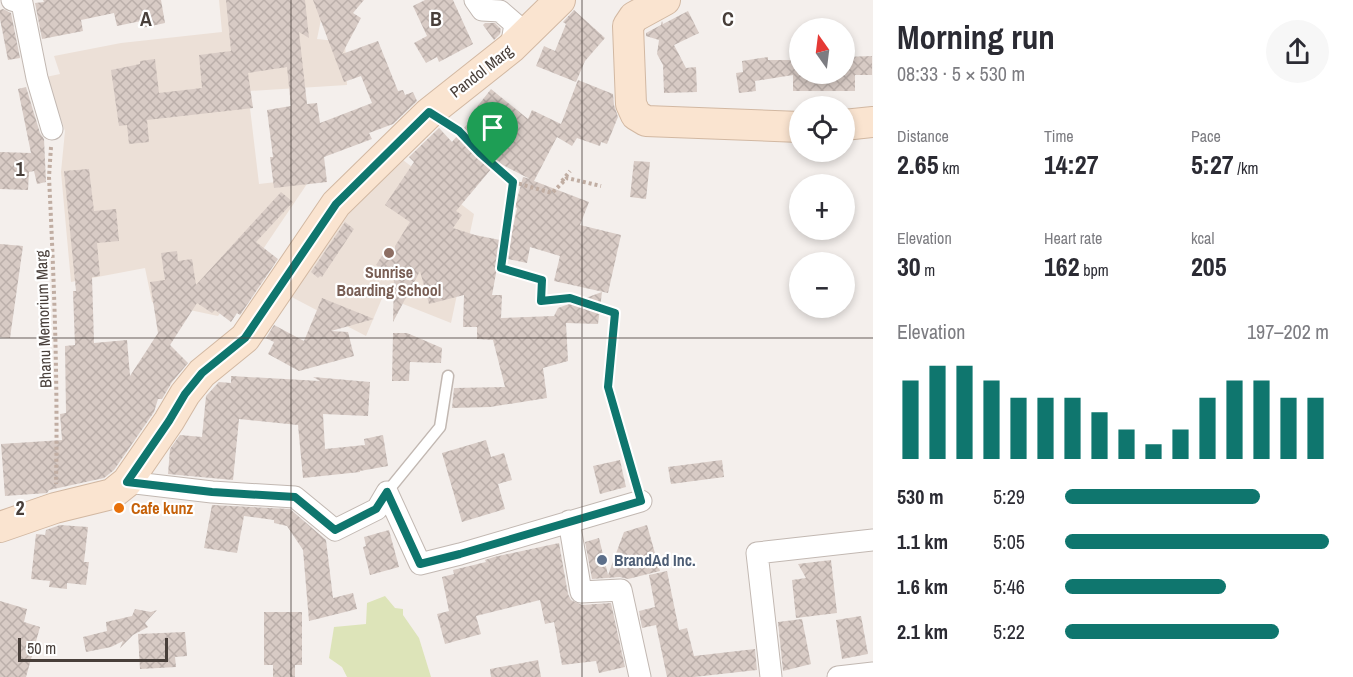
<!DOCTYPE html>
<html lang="en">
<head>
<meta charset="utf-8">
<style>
  :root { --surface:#fff; --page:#f7f7f7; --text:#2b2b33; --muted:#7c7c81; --accent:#0f766e }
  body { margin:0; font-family:"Archivo Narrow",sans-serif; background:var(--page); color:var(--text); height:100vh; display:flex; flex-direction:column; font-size:22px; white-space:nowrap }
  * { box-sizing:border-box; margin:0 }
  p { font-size:20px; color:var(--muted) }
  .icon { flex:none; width:33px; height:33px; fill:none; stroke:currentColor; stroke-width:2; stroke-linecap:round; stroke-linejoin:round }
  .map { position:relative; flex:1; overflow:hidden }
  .details { display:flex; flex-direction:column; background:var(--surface); width:480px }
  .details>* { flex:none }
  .needle { width:39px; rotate:346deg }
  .buttons { position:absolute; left:789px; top:18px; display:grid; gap:12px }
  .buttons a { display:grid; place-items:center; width:66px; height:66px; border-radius:50%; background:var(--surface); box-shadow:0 3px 9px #0003; font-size:30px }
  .scale { position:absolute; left:18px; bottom:15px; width:150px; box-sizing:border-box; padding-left:6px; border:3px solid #483f3a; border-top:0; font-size:16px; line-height:21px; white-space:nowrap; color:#483f3a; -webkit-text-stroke:4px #fff; paint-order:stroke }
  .pin { position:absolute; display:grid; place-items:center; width:51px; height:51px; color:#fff; margin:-62px -26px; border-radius:50% 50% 50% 0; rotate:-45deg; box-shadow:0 0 6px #0007 }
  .pin .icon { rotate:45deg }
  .round { display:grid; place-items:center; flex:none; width:63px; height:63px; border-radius:32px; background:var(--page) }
  .overview { display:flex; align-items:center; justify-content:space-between; height:102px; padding:0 24px }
  h1 { font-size:33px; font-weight:800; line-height:45px }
  .stats { display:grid; grid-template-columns:repeat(3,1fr); gap:9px; height:102px; padding:6px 24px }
  .stats div { display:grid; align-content:center }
  .stats b { font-size:26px; font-weight:800 }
  .stats small { font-size:16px; font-weight:400 }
  .stats p { font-size:16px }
  .chart { height:168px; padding:12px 24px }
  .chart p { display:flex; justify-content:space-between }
  .chart svg { width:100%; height:108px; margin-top:6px; stroke:var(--accent); stroke-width:6 }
  ul { padding:0 24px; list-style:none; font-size:20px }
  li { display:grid; grid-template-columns:96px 72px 1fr; align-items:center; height:45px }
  li i { height:15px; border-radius:8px; background:var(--accent) }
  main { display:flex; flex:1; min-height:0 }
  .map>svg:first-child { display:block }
  .education { fill:#ece0d7 }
  .green { fill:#dde4b9 }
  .building { fill:url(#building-cross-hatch); fill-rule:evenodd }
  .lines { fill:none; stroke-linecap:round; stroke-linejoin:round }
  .lane-casing { stroke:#c2b8b2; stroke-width:13 }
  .street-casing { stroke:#c2b8b2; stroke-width:23 }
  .secondary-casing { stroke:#d2b8a2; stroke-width:32 }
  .path { stroke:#c0ada2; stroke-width:4; stroke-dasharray:3 3; stroke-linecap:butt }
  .lane { stroke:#fff; stroke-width:10 }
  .street { stroke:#fff; stroke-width:21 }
  .secondary { stroke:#fae4d0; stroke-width:30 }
  .route-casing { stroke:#fff; stroke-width:12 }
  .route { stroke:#0f766e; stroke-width:8 }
  .grid { fill:none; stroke:#483f3a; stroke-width:1.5; stroke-opacity:0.55 }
  .education-dot { fill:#8d6e63; stroke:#fff; stroke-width:2 }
  .food-dot { fill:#e8710a; stroke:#fff; stroke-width:2 }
  .service-dot { fill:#5c6f8a; stroke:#fff; stroke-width:2 }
  .labels { text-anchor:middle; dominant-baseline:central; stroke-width:4.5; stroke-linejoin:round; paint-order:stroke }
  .street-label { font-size:16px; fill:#483f3a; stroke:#fff }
  .education-label { font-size:16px; font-weight:bold; fill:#785e54; stroke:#fff }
  .food-label { font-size:16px; font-weight:bold; fill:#c56008; stroke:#fff; text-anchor:start }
  .service-label { font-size:16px; font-weight:bold; fill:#4e5e75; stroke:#fff; text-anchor:start }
  .grid-label { font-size:20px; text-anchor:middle; font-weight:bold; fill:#483f3a; stroke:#fff; stroke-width:4.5; stroke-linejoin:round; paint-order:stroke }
</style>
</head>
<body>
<main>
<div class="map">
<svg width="873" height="677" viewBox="0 0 873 677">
  <defs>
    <pattern id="building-cross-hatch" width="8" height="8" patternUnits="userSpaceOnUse" patternTransform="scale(1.5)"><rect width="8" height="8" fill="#d8cbc5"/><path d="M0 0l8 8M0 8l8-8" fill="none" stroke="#bbafaa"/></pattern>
  </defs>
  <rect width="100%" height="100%" fill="#f4efec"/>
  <!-- education -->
  <path class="education" d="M 219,0 L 325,0 L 317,39 L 345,42 L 347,85 L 248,91 L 259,184 L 311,178 L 218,316 L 152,302 L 145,268 L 71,282 L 61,172 L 65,131 L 46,77 L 60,74 L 54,56 L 121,43 L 222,32 Z
    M 399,157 L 474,214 L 451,323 L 383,296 L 366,336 L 284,293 L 342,211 Z"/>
  <!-- green -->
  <path class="green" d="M 385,596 L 395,608 L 403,609 L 403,615 L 419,638 L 431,677 L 347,677 L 342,667 L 329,658 L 334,627 L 366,624 L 367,603 Z"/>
  <!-- building -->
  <path class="building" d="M 43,0 L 161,0 L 165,23 L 142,28 L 141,21 L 117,26 L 114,13 L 81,20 L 83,31 L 42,39 L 35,3 L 44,2 Z
    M 226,0 L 305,0 L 309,38 L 299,32 L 307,104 L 317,103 L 320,123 L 372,103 L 361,76 L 344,82 L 313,0 L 364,0 L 353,13 L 361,18 L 342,54 L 378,41 L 398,91 L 403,90 L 405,95 L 413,92 L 417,101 L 393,124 L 369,133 L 372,139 L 324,157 L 327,182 L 274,188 L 270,157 L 273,157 L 267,110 L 291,106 L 287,67 L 248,73 L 253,108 L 147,120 L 149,142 L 129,144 L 127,125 L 119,126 L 111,70 L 140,64 L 140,61 L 155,59 L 159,93 L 202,88 L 199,55 L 231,51 Z
    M 425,0 L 453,0 L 473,44 L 439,62 L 437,57 L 426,63 L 414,43 L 427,36 L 413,6 Z
    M 3,9 L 11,13 L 20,58 L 8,60 L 0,19 L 0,10 Z
    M 574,10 L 605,38 L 585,61 L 576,82 L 536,66 L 544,46 L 555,51 L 566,24 L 563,22 Z
    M 688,11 L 699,33 L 674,45 L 686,68 L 696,67 L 697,92 L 664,93 L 663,65 L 657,54 L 659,40 L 646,36 L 646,33 L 661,25 L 662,21 L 663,24 Z
    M 485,23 L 495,23 L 501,29 L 500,34 L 494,40 L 483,25 Z
    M 872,56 L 872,75 L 855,75 L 855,91 L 793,91 L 793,75 L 755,81 L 756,91 L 739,93 L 736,73 L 743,72 L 742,61 L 768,57 L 768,60 L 800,60 L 800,74 L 844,74 L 844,57 Z
    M 578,80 L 613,94 L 614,105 L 618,117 L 607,144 L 601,142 L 600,146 L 577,138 L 572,146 L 557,137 L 534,181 L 589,202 L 580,225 L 621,235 L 608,293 L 554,281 L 560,256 L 530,247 L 527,263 L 499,257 L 492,295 L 502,295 L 501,318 L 554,316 L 558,308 L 602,292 L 598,324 L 566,323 L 568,361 L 543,368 L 547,398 L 490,407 L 452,408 L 454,388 L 505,387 L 493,340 L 477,339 L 477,327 L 463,327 L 464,295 L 429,304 L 420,271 L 393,322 L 394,276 L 376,265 L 387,248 L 395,253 L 395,246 L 410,222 L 385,205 L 414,162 L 409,157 L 439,128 L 452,142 L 476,114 L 473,112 L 491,89 L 528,119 L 532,110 L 561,124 ZM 497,162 L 530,179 L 523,177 L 515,207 L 517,208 L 510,242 L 475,235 L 453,228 L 462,215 L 456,211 Z
    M 26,87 L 40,133 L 44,139 L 46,182 L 37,184 L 34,171 L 29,172 L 28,190 L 0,189 L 0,152 L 31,153 L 18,89 Z
    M 634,161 L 650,162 L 646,199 L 630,197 Z
    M 89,169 L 94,211 L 116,209 L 119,241 L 97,243 L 100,276 L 92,277 L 94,343 L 127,340 L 130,376 L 158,333 L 150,282 L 165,280 L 161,253 L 177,251 L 178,261 L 192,259 L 196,285 L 281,192 L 293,202 L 256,242 L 278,259 L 240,315 L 237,313 L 231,322 L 215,310 L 212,313 L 197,303 L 170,345 L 188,363 L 172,382 L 162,399 L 158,399 L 154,412 L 114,470 L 104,478 L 49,490 L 47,493 L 5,496 L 1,444 L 62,440 L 60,414 L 66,413 L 65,346 L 75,345 L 73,291 L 76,291 L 64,171 Z
    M 345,222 L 354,229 L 322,277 L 320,276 L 318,278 L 311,272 Z
    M 0,244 L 23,246 L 10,338 L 0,337 Z
    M 322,298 L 374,319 L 331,331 L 348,332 L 354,356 L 299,371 L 268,354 L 274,342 L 266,338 L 274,325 L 304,341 Z
    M 393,333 L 407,333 L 442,348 L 441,363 L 410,362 L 409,381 L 392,381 Z
    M 231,376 L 320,381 L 313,377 L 370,382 L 368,416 L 323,414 L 325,449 L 365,445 L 364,439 L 383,435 L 388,466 L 360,471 L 360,472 L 303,478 L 298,425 L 239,419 L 233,480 L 168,474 L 170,449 L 180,435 L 202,437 L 206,396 L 219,382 L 231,383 Z
    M 486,440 L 491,457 L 504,453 L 512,480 L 498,484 L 505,509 L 462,522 L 442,453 Z
    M 620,460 L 626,487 L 600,494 L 593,466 Z
    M 722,460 L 724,477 L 671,484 L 668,467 Z
    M 212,505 L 290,509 L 326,540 L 333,598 L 353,593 L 357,609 L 309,621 L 303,550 L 287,526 L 274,523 L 274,520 L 244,516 L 237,553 L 204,548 Z
    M 60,525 L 88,527 L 84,562 L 89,562 L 86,585 L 67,583 L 67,589 L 49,587 L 50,581 L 31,579 L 36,534 L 45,535 L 46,530 Z
    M 647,525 L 660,571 L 628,579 L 620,577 L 592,579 L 585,542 L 599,538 L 608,575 L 624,532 Z
    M 389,530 L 399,567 L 370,575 L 363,547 L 366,546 L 364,537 Z
    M 559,543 L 568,594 L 571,600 L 582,605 L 611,603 L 625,667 L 599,673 L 596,661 L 562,665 L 554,622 L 545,624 L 540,600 L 476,616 L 481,634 L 445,644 L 437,614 L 449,611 L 442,577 L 454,574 L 453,570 L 486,562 L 485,560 L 494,557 Z
    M 831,560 L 837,613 L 796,618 L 792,580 L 806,578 L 798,564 Z
    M 667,571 L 679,630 L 687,628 L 694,656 L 755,649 L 757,670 L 694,677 L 667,677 L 656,625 L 642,628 L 639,611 L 655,607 L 649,575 Z
    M 0,601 L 27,609 L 24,622 L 40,627 L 26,677 L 0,677 Z
    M 135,609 L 151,612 L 157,610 L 145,623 L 148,627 L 133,635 L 120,648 L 123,641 L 111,647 L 86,652 L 83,637 L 107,631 L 106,622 L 132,616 Z
    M 264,612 L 302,612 L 302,665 L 295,665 L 295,677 L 273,677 L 273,665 L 264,665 Z
    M 861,616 L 868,654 L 842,659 L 836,620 Z
    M 802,619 L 811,664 L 783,671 L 778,622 Z
    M 185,632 L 187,656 L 175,657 L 176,667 L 140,669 L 138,634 Z
    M 538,660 L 541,677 L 491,677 L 490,669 Z"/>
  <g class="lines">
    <!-- lane casing -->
    <g class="lane-casing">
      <path id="lane" d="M 387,492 L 440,427 L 448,376"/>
    </g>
    <!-- street casing -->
    <g class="street-casing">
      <path id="street" d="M 12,0 L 22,3 L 37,78 L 52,129
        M 475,0 L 482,10 L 500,11 L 515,24 L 511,48
        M 127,482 L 212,492 L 295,497 L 335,530 L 377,509 L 387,492 L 420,564 L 460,554 L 641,501
        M 569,521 L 581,592 L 621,590 L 640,677
        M 771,677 L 757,553 L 873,540
        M 838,677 L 873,673"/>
    </g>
    <!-- secondary casing -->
    <g class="secondary-casing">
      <path id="secondary" d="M 665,0 L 634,17 L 628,26 L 631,104 L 636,115 L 646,121 L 800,127
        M 844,125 L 873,122
        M 0,527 L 55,508 L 112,494 L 127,482 L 169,421 L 185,394 L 202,373 L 245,338 L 336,204 L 429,113 L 511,48 L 560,0"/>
    </g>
    <!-- path -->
    <path class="path" d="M 451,127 L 459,131 L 480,153 L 513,182 L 502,268 L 542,280 L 541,301 L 570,298 L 615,313 L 608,386 L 636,483
      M 51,147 L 49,177 C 54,279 58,381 56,484
      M 562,181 L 570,171
      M 513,182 L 552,193 L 567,178 L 601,186"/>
    <!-- lane -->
    <use href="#lane" class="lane"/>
    <!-- street -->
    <use href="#street" class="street"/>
    <!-- secondary -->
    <use href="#secondary" class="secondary"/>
  </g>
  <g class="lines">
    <!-- route casing -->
    <g class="route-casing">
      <path id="route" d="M 429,112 L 459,131 L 480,153 L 513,182 L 501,268 L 542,280 L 541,301 L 570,298 L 615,313 L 608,387 L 641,501 L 460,554 L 420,564 L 387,492 L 376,509 L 335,530 L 295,497 L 212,492 L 127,482 L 169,421 L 185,394 L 202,373 L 245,338 L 336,204 Z"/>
    </g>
    <!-- route -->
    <use href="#route" class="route"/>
  </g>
  <!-- grid -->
  <path class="grid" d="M 291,0 L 291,677M 582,0 L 582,677M 0,338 L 873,338"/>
  <!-- markers -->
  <circle class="education-dot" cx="389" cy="253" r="6"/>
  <circle class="food-dot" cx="119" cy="508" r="6"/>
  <circle class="service-dot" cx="602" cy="560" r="6"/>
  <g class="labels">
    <!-- street labels -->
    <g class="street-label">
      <text transform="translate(481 71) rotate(-38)">Pandol Marg</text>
      <text transform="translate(43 319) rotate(-92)">Bhanu Memorium Marg</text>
    </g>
    <!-- education labels -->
    <g class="education-label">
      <text x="389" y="272">Sunrise<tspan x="389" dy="18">Boarding School</tspan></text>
    </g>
    <!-- food labels -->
    <g class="food-label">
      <text x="131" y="508">Cafe kunz</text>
    </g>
    <!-- service labels -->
    <g class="service-label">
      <text x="614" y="560">BrandAd Inc.</text>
    </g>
  </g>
  <g class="grid-label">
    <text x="146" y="26">A</text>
    <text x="436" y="26">B</text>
    <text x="728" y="26">C</text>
    <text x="20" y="176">1</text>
    <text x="20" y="515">2</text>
  </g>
</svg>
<div class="buttons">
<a><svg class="needle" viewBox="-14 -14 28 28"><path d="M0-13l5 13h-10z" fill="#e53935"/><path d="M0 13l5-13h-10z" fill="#7c7c81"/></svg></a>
<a><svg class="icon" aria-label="locate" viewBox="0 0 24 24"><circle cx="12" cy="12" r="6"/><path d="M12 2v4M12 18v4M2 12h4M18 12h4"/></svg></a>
<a>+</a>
<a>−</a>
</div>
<div class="scale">50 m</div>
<div class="pin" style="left:493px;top:164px;background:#1e9e55"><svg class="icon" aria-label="arrive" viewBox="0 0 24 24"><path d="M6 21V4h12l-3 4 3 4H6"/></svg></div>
</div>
<section class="details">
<div class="overview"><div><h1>Morning run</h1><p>08:33 · 5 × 530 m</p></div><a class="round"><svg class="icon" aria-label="share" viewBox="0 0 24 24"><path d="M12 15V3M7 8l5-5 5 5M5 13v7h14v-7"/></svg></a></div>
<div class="stats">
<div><p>Distance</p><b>2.65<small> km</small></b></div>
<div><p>Time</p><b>14:27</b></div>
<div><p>Pace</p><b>5:27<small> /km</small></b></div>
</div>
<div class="stats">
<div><p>Elevation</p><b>30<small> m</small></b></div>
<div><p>Heart rate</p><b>162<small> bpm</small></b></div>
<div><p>kcal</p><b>205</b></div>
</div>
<div class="chart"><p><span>Elevation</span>197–202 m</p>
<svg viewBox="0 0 160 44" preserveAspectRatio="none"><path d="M5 44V12M15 44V6M25 44V6M35 44V12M45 44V19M55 44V19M65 44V19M75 44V25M85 44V32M95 44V38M105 44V32M115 44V19M125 44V12M135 44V12M145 44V19M155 44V19"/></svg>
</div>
<ul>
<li><b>530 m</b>5:29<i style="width:74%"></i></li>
<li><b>1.1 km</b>5:05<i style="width:100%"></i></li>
<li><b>1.6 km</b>5:46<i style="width:61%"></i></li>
<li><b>2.1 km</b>5:22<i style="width:81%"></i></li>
</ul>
</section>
</main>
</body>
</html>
